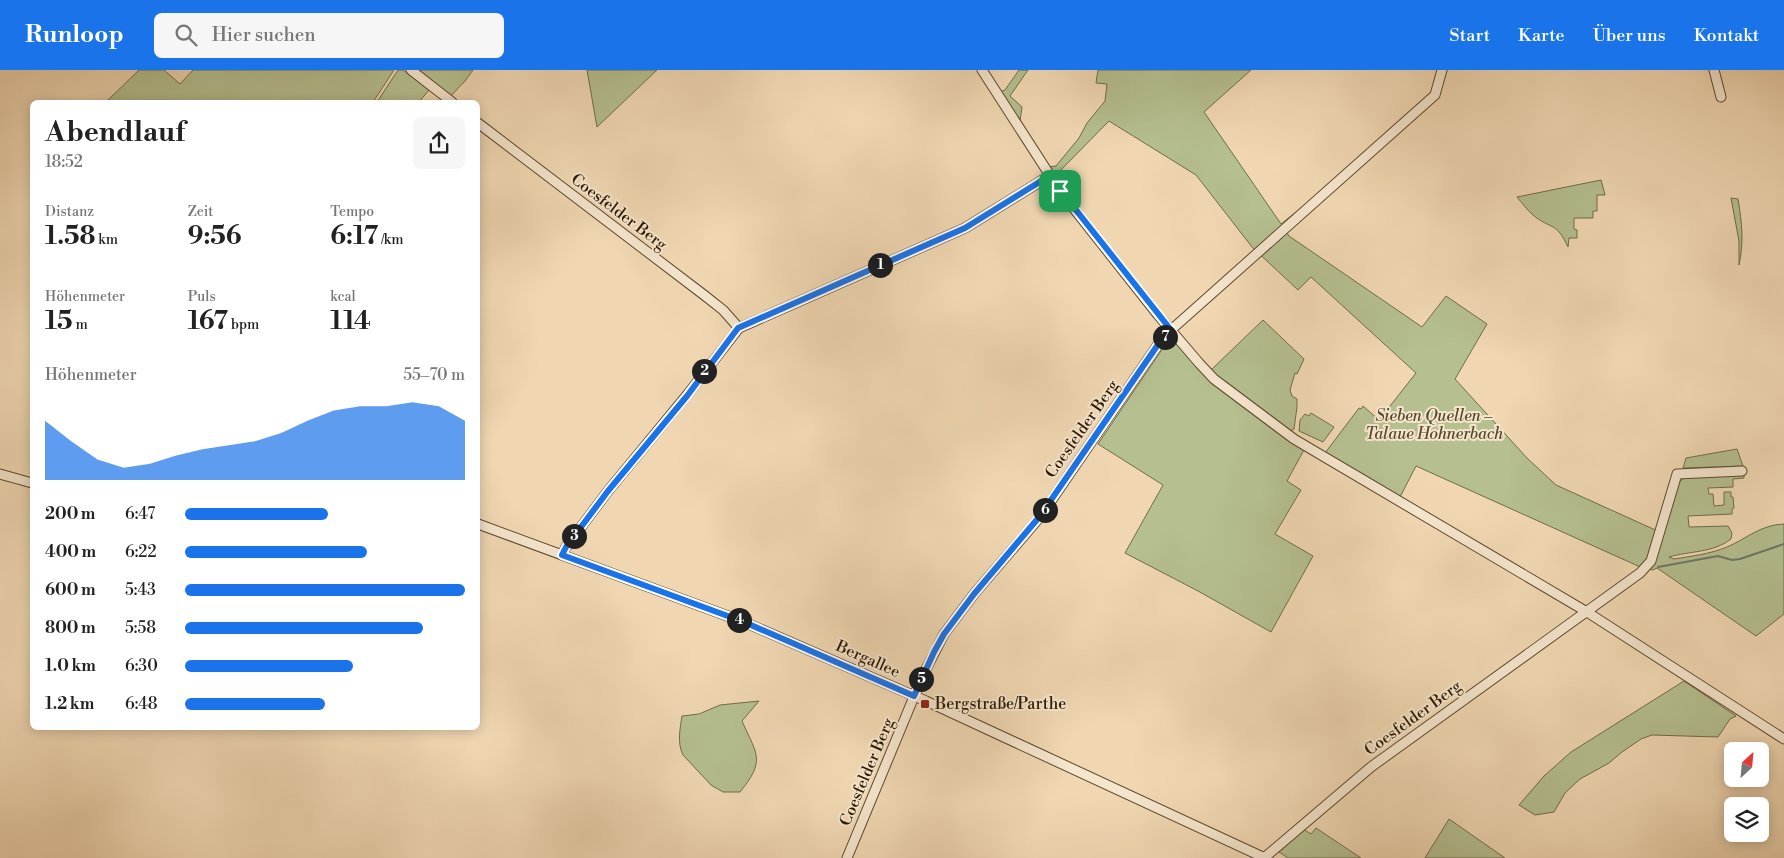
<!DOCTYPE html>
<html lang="de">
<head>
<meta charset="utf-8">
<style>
  :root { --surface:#fff; --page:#f6f6f6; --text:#222; --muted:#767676; --accent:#1a73e8 }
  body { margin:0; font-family:"Libre Bodoni",serif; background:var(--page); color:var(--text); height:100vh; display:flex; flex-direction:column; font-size:19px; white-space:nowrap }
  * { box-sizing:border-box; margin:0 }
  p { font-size:16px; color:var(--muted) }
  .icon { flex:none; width:28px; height:28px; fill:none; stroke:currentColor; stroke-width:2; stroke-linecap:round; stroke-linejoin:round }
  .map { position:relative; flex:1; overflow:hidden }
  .side { position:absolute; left:30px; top:30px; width:450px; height:630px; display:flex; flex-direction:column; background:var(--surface); border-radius:8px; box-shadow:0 2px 12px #0003 }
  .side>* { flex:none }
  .needle { width:32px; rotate:26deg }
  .controls { position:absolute; left:1724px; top:672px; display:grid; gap:10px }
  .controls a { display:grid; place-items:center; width:45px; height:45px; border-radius:8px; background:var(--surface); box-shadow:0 2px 12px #0003; font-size:25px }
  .pin { position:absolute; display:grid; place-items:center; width:42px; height:42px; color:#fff; margin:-21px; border-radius:10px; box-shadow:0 2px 8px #0006 }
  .km { position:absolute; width:25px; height:25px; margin:-12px; border-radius:50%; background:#222; color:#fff; font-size:14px; line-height:25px; text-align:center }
  .round { display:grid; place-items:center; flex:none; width:52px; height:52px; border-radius:8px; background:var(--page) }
  .overview { display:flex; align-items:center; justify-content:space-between; height:85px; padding:0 15px }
  h1 { font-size:28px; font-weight:700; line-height:38px }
  .stats { display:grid; grid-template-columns:repeat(3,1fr); gap:8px; height:85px; padding:5px 15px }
  .stats div { display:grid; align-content:center }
  .stats b { font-size:25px; font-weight:700 }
  .stats small { font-size:14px; font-weight:400 }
  .stats p { font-size:14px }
  .chart { height:140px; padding:10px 15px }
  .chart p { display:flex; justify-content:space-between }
  .chart svg { width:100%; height:90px; margin-top:5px; fill:var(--accent); opacity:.7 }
  ul { padding:0 15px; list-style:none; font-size:16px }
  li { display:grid; grid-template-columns:80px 60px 1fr; align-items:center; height:38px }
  li i { height:12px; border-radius:6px; background:var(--accent) }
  header { display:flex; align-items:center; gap:30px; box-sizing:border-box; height:70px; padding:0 25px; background:var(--accent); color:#fff }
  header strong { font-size:24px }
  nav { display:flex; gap:28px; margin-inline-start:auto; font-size:18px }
  .search { width:350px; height:45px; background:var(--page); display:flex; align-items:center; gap:12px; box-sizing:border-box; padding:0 18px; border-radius:8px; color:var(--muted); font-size:19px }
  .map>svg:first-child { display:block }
  .green { fill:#b5bf90; stroke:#706c48 }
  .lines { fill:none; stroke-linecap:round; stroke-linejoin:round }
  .stream { stroke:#70776d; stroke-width:2 }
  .minor-casing { stroke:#5d482c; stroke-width:11 }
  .minor { stroke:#f5e5cd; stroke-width:9 }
  .route-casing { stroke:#fff; stroke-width:10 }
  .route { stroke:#1a73e8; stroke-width:6 }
  .poi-dot { fill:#8f2418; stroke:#f5e5cd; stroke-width:2 }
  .labels { text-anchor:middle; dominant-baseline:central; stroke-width:4; stroke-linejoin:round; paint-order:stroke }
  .street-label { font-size:16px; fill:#2c1800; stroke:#f5e5cd }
  .park-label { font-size:16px; font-style:italic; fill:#554a2b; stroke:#f5e5cd }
  .poi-label { font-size:16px; fill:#2c1800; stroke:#f5e5cd; text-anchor:start }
</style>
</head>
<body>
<header>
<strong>Runloop</strong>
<div class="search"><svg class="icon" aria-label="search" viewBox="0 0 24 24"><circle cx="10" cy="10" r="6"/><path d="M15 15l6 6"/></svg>Hier suchen</div>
<nav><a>Start</a><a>Karte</a><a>Über uns</a><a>Kontakt</a></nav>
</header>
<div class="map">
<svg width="1784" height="788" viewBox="0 0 1784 788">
  <rect width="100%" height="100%" fill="#f0d7b2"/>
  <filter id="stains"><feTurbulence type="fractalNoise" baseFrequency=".004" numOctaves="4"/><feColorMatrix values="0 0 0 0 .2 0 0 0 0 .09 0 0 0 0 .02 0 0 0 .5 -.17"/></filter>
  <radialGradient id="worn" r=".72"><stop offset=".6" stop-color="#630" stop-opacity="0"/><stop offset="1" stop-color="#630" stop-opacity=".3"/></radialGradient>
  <!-- green -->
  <path class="green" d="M 139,0 L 164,0 L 180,14 L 193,0 L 394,0 L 373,32 L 106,32 Z
    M 398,0 L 403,0 L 429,20 L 419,32 L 377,32 Z
    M 414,0 L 473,0 L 465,11 L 449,28 Z
    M 587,0 L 657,0 L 597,57 Z
    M 1019,0 L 1028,0 L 1010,26 L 1022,37 L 1020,51 L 1000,22 L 1005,20 Z
    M 1098,0 L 1251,0 L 1204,42 L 1281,154 L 1331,114 L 1283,156 L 1289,166 L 1422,257 L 1446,226 L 1487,254 L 1455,309 L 1527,388 L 1556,415 L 1662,463 L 1677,413 L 1686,407 L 1744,405 L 1744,408 L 1733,409 L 1733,417 L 1708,418 L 1709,424 L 1713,424 L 1714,436 L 1724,435 L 1724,422 L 1731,422 L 1731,427 L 1733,427 L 1734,438 L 1732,439 L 1732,444 L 1688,446 L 1689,457 L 1728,456 L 1732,463 L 1731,469 C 1713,483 1689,481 1669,487 L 1674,489 C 1692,486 1710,484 1727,477 C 1748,468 1760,455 1784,454 L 1784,544 L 1756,566 L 1657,498 L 1653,500 L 1638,496 L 1416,396 L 1399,429 L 1325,383 L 1359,338 L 1361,339 L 1363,336 L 1379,350 L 1416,303 L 1311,207 L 1298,220 L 1252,177 L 1196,105 L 1109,51 L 1055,106 L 1049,97 L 1056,96 L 1079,68 L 1087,53 L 1105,31 L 1107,14 L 1096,13 Z
    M 1601,110 L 1605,125 L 1597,125 L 1597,141 L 1593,141 L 1593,148 L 1574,148 L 1574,159 L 1577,160 L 1577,168 L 1569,168 L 1568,177 C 1556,151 1551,160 1533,145 C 1527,140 1522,133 1517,127 Z
    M 1731,128 L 1738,129 C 1742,154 1744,171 1739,195 L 1739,171 Z
    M 1263,250 L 1304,289 L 1297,304 L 1295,303 L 1290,320 L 1292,326 L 1297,329 L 1297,337 L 1294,359 L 1290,361 L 1219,309 L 1211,300 Z
    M 1173,267 L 1214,313 L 1305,378 L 1287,411 L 1301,420 L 1275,464 L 1313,486 L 1271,562 L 1198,521 L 1125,483 L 1163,415 L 1098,374 L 1169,269 Z
    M 1311,343 L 1334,357 L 1323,372 L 1299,361 L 1300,350 L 1305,344 L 1309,346 Z
    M 1737,379 L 1743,396 L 1683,398 L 1686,388 Z
    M 1684,611 L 1736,646 L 1730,649 L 1718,667 L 1652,665 L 1641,669 L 1622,682 L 1609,693 L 1580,709 L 1565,723 L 1554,742 L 1535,745 L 1519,735 L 1544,706 L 1571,682 Z
    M 759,631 L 742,651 C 757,685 766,690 740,722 L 723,722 L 711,715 L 683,685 C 677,673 680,659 682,646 L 699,644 L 720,635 Z
    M 1449,749 L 1505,788 L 1425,788 Z
    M 1316,758 L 1361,788 L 1288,788 L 1279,782 L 1303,759 L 1311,764 Z"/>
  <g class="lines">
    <!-- stream -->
    <path class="stream" d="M 1658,497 L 1718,486 L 1732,490 L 1740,489 L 1784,474"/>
    <!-- minor casing -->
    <g class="minor-casing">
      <path id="minor" d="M 411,0 L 452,32
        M 982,0 L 1060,121 L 1158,245 L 1199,293 L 1214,309 L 1294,369 L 1587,542 L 1784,669
        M 1714,0 L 1721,27
        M 478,53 L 704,225 L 723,240 L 739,258
        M 0,404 L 32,413
        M 478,454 L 744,552 L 926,631 L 1265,788
        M 562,485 L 566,477 L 608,421 L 687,325 L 739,258 L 965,158 L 1049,106
        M 847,788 L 923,605 L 944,564 L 974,524 L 1040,447 L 1157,276 L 1171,260 L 1435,25 L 1442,0
        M 1264,788 L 1371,697 L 1640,503 L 1651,491 L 1677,404 L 1742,401"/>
    </g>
    <!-- minor -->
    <use href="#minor" class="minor"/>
  </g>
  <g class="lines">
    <!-- route casing -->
    <g class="route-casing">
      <path id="route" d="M 1049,106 L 1171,260 L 1157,276 L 1040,446 L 974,524 L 944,564 L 934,582 L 914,626 L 744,552 L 562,485 L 566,477 L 608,421 L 687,326 L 738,258 L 965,158 Z"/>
    </g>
    <!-- route -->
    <use href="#route" class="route"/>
  </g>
  <!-- markers -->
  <rect class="poi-dot" x="920" y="629" width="10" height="10" rx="2.5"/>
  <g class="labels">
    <!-- street labels -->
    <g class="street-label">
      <text transform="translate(619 142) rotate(37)">Coesfelder Berg</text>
      <text transform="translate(1082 359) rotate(-55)">Coesfelder Berg</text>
      <text transform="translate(868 589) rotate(24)">Bergallee</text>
      <text transform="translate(1413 648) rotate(-36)">Coesfelder Berg</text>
      <text transform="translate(867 702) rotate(-67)">Coesfelder Berg</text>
    </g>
    <!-- park labels -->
    <g class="park-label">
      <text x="1434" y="346">Sieben Quellen –<tspan x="1434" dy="18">Talaue Hohnerbach</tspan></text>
    </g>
    <!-- poi labels -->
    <g class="poi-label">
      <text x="935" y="634">Bergstraße/Parthe</text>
    </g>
  </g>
  <rect width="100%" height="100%" filter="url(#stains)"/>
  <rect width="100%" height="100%" fill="url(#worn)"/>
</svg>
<div class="controls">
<a><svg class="needle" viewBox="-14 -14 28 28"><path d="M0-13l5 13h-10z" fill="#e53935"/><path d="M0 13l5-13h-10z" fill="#767676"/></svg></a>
<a><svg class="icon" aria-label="layers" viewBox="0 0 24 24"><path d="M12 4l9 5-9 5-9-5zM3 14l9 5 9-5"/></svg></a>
</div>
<div class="pin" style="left:1060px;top:121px;background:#1e9e55"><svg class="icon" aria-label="arrive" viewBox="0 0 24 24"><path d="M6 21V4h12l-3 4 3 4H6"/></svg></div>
<b class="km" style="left:880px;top:195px">1</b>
<b class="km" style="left:704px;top:301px">2</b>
<b class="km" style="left:574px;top:466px">3</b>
<b class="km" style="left:739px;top:550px">4</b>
<b class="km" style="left:921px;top:609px">5</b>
<b class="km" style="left:1045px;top:440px">6</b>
<b class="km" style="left:1165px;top:267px">7</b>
<section class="side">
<div class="overview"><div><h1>Abendlauf</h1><p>18:52</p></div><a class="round"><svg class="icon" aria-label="share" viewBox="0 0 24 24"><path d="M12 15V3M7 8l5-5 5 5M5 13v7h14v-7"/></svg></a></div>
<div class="stats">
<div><p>Distanz</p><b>1.58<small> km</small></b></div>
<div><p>Zeit</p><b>9:56</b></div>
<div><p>Tempo</p><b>6:17<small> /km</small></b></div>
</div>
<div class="stats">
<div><p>Höhenmeter</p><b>15<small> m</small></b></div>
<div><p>Puls</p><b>167<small> bpm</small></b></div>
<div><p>kcal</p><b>114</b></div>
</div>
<div class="chart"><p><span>Höhenmeter</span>55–70 m</p>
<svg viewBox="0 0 160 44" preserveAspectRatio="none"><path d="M0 44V15L10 25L20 34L30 38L40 36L50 32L60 29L70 27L80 25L90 21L100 15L110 10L120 8L130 8L140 6L150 8L160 15V44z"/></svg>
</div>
<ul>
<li><b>200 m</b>6:47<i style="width:51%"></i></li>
<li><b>400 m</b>6:22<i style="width:65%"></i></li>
<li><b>600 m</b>5:43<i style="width:100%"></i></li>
<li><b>800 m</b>5:58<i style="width:85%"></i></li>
<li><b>1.0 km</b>6:30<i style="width:60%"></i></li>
<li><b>1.2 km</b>6:48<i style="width:50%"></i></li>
</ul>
</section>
</div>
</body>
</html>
